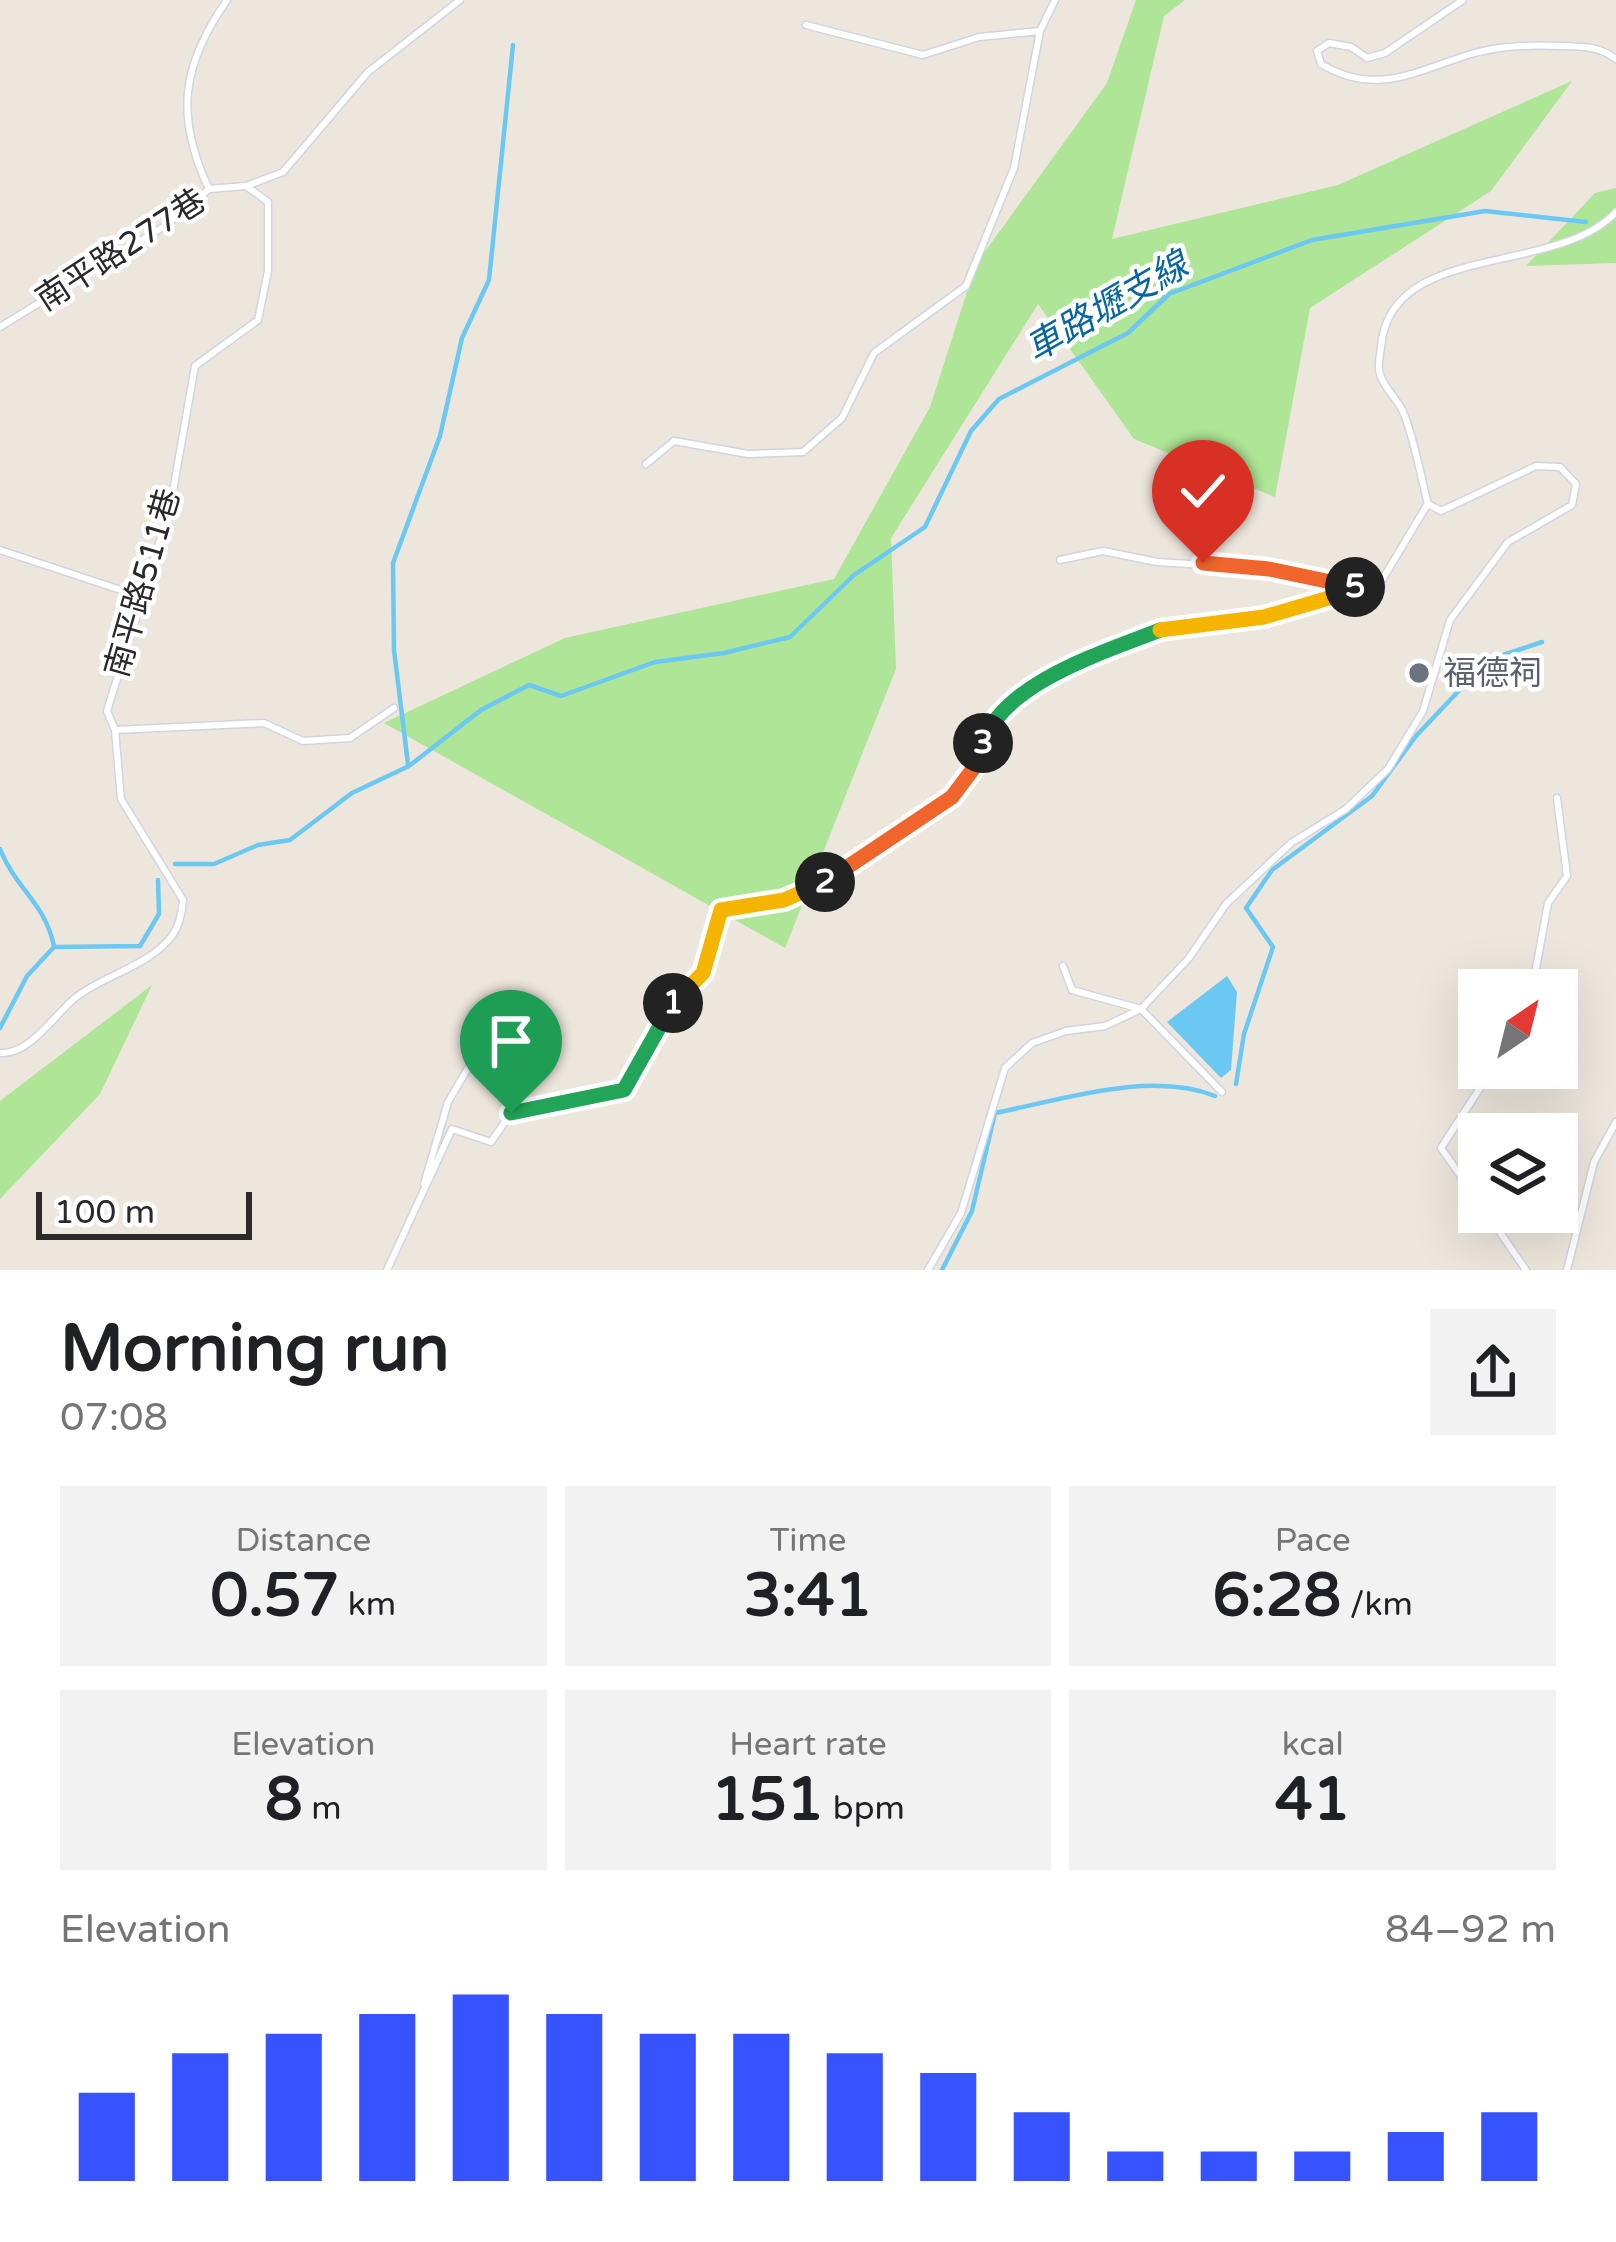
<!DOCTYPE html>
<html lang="en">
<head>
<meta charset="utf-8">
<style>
  :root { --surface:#fff; --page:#f2f2f2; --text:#202124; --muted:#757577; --accent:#3753ff }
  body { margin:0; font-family:"Varela Round","Noto Sans TC",sans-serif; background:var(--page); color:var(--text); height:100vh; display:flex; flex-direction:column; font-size:45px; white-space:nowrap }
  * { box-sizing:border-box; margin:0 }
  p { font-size:39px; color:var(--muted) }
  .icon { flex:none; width:66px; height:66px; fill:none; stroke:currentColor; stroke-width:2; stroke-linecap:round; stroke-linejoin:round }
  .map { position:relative; height:1270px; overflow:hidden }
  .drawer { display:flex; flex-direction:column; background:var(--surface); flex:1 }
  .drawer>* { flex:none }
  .needle { width:78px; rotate:35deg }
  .fabs { position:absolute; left:1458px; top:969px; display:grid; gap:24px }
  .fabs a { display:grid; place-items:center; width:120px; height:120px; border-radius:0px; background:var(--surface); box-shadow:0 12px 48px #0002; font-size:60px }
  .scale { position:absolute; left:36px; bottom:30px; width:216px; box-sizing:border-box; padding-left:12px; border:6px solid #2a2a2a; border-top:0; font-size:33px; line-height:42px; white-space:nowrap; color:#2a2a2a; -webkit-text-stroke:9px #fff; paint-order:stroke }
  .pin { position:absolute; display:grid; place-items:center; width:102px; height:102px; color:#fff; margin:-123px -51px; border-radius:50% 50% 50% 0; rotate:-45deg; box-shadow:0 0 12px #0007 }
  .pin .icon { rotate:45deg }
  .km { position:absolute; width:60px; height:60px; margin:-30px; border-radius:50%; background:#222; color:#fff; font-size:33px; line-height:60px; text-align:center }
  .round { display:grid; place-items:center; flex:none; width:126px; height:126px; border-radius:0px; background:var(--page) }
  .head { display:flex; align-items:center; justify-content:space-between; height:204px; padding:0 60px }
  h1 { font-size:66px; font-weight:700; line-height:90px }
  .stats { display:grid; grid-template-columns:repeat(3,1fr); gap:18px; height:204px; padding:12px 60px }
  .stats div { display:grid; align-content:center; border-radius:0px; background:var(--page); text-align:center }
  .stats b { font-size:60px; font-weight:700 }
  .stats small { font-size:33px; font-weight:400 }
  .stats p { font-size:33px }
  .chart { height:336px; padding:24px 60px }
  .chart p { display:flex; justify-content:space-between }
  .chart svg { width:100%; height:216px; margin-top:12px; stroke:var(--accent); stroke-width:6 }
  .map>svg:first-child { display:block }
  .green { fill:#aee596 }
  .water { fill:#6bc8f3 }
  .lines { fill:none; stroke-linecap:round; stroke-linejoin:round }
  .stream { stroke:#6bc8f3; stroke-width:4.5 }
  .service-casing { stroke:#d1d4e4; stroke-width:9 }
  .service { stroke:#fff; stroke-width:6 }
  .split-1-casing { stroke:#fff; stroke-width:24 }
  .split-2-casing { stroke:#fff; stroke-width:24 }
  .split-3-casing { stroke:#fff; stroke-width:24 }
  .split-4-casing { stroke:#fff; stroke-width:24 }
  .split-5-casing { stroke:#fff; stroke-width:24 }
  .split-6-casing { stroke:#fff; stroke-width:24 }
  .split-1 { stroke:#22a559; stroke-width:15 }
  .split-2 { stroke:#f5b400; stroke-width:15 }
  .split-3 { stroke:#f0652b; stroke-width:15 }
  .split-4 { stroke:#22a559; stroke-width:15 }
  .split-5 { stroke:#f5b400; stroke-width:15 }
  .split-6 { stroke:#f0652b; stroke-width:15 }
  .worship-dot { fill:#6b7280; stroke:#fff; stroke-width:4.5 }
  .labels { text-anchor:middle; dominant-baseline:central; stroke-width:9; stroke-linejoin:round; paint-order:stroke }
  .street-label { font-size:33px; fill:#2a2a2a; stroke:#fff }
  .worship-label { font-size:33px; fill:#5b616d; stroke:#fff; text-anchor:start }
  .water-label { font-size:36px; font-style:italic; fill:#0965a0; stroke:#fff }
</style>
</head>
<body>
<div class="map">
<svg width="1616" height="1270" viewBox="0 0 1616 1270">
  <rect width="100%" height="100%" fill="#ede6dc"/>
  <!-- green -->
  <path class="green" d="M 1136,0 L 1185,0 L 1164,16 L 1112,239 L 1338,185 L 1572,81 L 1491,191 L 1310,308 L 1275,497 L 1134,439 L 1038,304 L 891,538 L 896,669 L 785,948 L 384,723 L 565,638 L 834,579 L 930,407 L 976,264 L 1107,83 Z
    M 1616,188 L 1616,263 L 1526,266 L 1595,193 Z
    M 152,985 L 100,1094 L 0,1199 L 0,1101 Z"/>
  <!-- water -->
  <path class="water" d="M 1227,976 L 1237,992 L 1231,1070 L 1221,1078 L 1167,1022 Z"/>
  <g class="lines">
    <!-- stream -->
    <path class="stream" d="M 408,764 L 394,650 L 393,563 L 440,436 L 462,338 L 489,280 L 513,45
      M 0,849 C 17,891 44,901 54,946
      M 175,864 L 214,864 L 258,845 L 290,840 L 352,793 L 409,766 L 481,710 L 529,685 L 561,696 L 655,662 L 724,653 L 790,637 L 854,575 L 925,527 L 971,431 L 999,399 L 1128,333 L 1169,294 L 1312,240 L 1485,211 L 1586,222
      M 0,1028 L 27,976 L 54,947 L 140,946 L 159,914 L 158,880
      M 1236,1084 L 1244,1034 L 1273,947 L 1246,908 L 1272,870 L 1372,796 L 1416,736 L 1488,660 L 1542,642
      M 942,1270 L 972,1211 L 995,1113 C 1061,1100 1150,1070 1215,1096"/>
    <!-- service casing -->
    <g class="service-casing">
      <path id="service" d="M 1463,0 L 1385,53 L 1367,58 L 1351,47 L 1329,43 L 1317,51 L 1321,64 C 1376,97 1416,71 1471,54 C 1502,45 1532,45 1564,46 C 1585,47 1598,46 1616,59
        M 806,25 L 923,55 L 979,37 L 1040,31
        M 209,189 C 175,117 181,66 227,0
        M 0,327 L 165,226 L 209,189 L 246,186 L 283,172 L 368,72 L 460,0
        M 646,464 L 674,441 L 748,454 L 803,452 L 842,418 L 874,353 L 966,286 L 1014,168 L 1040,31 L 1055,0
        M 0,550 L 139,596
        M 1060,560 L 1103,551 L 1157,562 L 1269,569 L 1363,588 L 1381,582 L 1427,505
        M 115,730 L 264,723 L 303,741 L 350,738 L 394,708
        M 1063,966 L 1072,990 L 1141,1009 L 1222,1092
        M 1532,990 L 1548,903 L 1567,876 L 1557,798
        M 0,1053 C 30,1055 54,1015 75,998 C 105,974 148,967 172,936 C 180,925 182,913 183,900 L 121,799 L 115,730 L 107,711 L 170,508 L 195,366 L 258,320 L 268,271 L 268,202 L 246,186
        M 424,1184 L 448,1102 L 500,1014 L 496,997
        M 1479,1202 L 1441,1148 L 1493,1068
        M 1486,1212 L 1526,1270
        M 387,1270 L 452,1129 L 491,1142 L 511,1113 L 624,1091 L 663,1012 L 703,973 L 721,910 L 784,900 L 836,877 L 952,797 L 976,765 L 991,721 L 1054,673 L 1175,624 L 1264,617 L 1363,588
        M 928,1270 L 961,1213 L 1005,1068 L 1032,1043 L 1066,1031 L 1105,1026 L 1141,1009 L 1189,958 L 1226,904 L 1291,843 L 1346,809 L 1388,769 L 1423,711 L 1450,620 L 1508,542 L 1572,505 L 1576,484 L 1560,467 L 1536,466 L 1441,511 L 1428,504 C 1420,474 1415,442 1404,414 C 1399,400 1384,389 1380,374 C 1377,367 1380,355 1381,347 C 1390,240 1556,277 1616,212
        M 1567,1270 L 1594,1162 L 1616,1122"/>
    </g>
    <!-- service -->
    <use href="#service" class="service"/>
  </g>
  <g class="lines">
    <!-- split-1 casing -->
    <g class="split-1-casing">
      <path id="split-1" d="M 511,1113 L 624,1090 L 673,1003"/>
    </g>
    <!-- split-2 casing -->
    <g class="split-2-casing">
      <path id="split-2" d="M 673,1003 L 703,973 L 721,910 L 784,900 L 825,882"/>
    </g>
    <!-- split-3 casing -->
    <g class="split-3-casing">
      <path id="split-3" d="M 825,882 L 952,797 L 976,765 L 983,743"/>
    </g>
    <!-- split-4 casing -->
    <g class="split-4-casing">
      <path id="split-4" d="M 983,743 C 1004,682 1105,652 1160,630"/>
    </g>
    <!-- split-5 casing -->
    <g class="split-5-casing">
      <path id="split-5" d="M 1160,630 L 1264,617 L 1363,588 L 1355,587"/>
    </g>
    <!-- split-6 casing -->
    <g class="split-6-casing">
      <path id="split-6" d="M 1203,563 L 1269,569 L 1355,587"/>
    </g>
    <!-- split-1 -->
    <use href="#split-1" class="split-1"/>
    <!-- split-2 -->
    <use href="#split-2" class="split-2"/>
    <!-- split-3 -->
    <use href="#split-3" class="split-3"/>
    <!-- split-4 -->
    <use href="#split-4" class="split-4"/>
    <!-- split-5 -->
    <use href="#split-5" class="split-5"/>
    <!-- split-6 -->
    <use href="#split-6" class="split-6"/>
  </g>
  <!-- markers -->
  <circle class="worship-dot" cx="1419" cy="673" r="12"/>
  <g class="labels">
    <!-- street labels -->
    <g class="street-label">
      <text transform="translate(121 250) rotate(-33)">南平路277巷</text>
      <text transform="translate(143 583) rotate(-74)">南平路511巷</text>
    </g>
    <!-- worship labels -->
    <g class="worship-label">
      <text x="1443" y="673">福德祠</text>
    </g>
    <!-- water labels -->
    <g class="water-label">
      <text transform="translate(1107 307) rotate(-30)">車路壢支線</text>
    </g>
  </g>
</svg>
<div class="fabs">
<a><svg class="needle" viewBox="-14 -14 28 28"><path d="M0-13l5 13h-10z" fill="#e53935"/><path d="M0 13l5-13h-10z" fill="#757577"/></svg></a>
<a><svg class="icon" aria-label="layers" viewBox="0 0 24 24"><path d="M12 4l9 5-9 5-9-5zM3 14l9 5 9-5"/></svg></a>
</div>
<div class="scale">100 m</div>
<div class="pin" style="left:511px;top:1113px;background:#1e9e55"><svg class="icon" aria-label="arrive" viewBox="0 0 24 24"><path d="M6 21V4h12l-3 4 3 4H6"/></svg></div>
<div class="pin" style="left:1203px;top:563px;background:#d93025"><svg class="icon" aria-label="check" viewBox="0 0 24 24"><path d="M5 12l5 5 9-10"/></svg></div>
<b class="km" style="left:673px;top:1003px">1</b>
<b class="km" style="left:825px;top:882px">2</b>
<b class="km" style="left:983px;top:743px">3</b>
<b class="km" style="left:1355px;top:587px">5</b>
</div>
<section class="drawer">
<div class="head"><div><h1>Morning run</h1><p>07:08</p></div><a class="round"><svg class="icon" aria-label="share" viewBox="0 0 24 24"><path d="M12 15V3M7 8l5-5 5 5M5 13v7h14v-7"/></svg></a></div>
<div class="stats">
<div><p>Distance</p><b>0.57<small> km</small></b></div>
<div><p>Time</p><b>3:41</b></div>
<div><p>Pace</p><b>6:28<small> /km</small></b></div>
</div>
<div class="stats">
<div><p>Elevation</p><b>8<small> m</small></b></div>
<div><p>Heart rate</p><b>151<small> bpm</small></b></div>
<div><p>kcal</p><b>41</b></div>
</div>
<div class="chart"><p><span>Elevation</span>84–92 m</p>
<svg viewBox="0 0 160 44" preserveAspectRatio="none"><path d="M5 44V26M15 44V18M25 44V14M35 44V10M45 44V6M55 44V10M65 44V14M75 44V14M85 44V18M95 44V22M105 44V30M115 44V38M125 44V38M135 44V38M145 44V34M155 44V30"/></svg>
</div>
</section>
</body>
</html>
